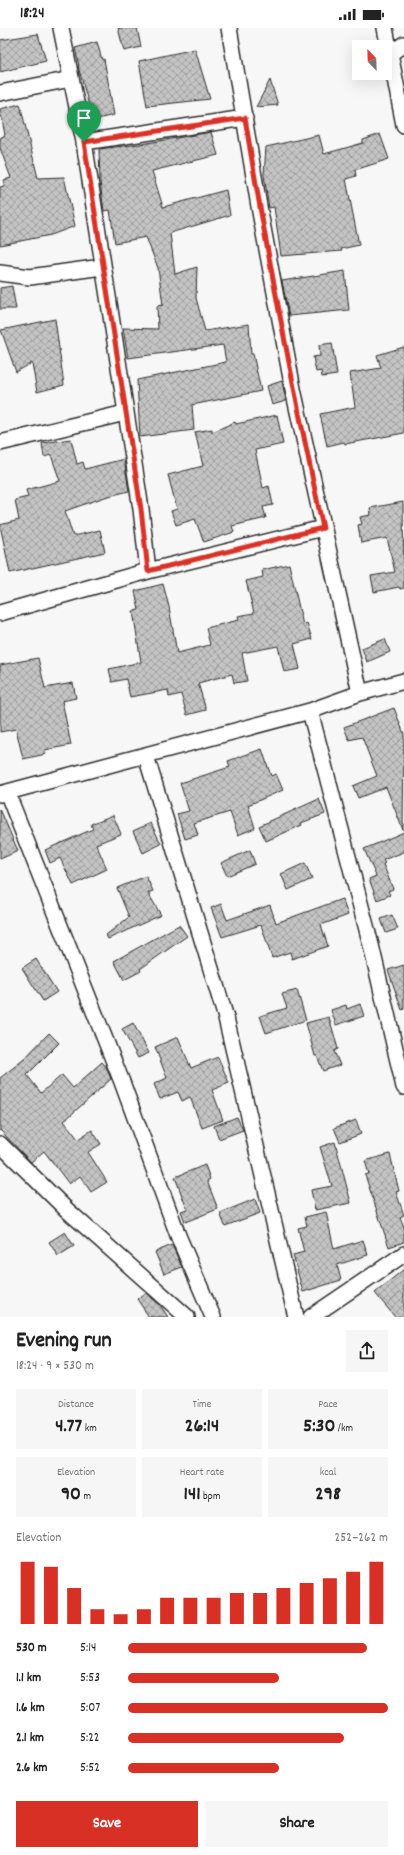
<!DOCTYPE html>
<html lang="en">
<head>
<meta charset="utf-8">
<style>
  :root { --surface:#fff; --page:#f6f6f6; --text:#222; --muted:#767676; --accent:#d93025 }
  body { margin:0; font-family:Dekko,sans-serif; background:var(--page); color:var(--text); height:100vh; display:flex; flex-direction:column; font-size:15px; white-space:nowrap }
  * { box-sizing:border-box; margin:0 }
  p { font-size:13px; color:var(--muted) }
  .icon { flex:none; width:22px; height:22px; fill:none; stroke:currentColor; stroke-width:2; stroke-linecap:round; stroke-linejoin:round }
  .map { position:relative; height:1289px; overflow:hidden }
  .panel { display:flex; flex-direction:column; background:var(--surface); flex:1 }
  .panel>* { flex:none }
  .needle { width:26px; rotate:337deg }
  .fabs { position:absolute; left:352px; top:12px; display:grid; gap:8px }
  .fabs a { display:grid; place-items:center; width:40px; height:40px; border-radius:0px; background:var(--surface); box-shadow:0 4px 16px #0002; font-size:20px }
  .pin { position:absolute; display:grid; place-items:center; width:34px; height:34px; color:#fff; margin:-41px -17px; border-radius:50% 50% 50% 0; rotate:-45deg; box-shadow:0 0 4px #0007 }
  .pin .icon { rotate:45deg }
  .round { display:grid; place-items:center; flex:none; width:42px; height:42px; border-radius:0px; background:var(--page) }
  .overview { display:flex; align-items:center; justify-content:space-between; height:68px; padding:0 16px }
  h1 { font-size:22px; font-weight:700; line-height:30px }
  .metrics { display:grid; grid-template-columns:repeat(3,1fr); gap:6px; height:68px; padding:4px 16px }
  .metrics div { display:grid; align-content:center; border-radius:0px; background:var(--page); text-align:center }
  .metrics b { font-size:20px; font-weight:700 }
  .metrics small { font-size:11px; font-weight:400 }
  .metrics p { font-size:11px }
  .chart { height:112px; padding:8px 16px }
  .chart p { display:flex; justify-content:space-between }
  .chart svg { width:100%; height:72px; margin-top:4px; stroke:var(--accent); stroke-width:6 }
  .button { display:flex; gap:8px; margin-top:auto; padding:8px 16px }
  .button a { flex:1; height:46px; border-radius:0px; background:var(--accent); color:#fff; font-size:16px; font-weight:700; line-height:46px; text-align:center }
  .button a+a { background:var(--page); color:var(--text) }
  ul { padding:0 16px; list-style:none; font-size:13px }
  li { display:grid; grid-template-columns:64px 48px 1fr; align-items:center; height:30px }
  li i { height:10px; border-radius:5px; background:var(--accent) }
  .status { display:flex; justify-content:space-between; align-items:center; height:28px; padding:0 20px; background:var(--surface); direction:ltr }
  .status svg { height:11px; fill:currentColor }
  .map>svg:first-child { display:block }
  .building { fill:url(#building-cross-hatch); stroke:#2b2b2b }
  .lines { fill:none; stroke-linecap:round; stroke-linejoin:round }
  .street-casing { stroke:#2b2b2b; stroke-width:18 }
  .street { stroke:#fff; stroke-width:15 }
  .route-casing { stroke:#fff; stroke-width:8 }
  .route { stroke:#d93025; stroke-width:5 }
</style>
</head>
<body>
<div class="status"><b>18:24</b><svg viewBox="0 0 49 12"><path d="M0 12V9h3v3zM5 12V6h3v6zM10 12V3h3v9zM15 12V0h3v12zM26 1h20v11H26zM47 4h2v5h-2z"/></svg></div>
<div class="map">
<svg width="404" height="1289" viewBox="0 0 404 1289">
  <defs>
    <pattern id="building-cross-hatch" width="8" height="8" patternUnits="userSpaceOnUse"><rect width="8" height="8" fill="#c4c4c4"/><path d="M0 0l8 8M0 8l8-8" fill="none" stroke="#9f9f9f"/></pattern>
  </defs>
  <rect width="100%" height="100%" fill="#f7f7f7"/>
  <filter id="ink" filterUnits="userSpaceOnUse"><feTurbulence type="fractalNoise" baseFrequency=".025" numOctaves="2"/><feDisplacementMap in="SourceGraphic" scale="8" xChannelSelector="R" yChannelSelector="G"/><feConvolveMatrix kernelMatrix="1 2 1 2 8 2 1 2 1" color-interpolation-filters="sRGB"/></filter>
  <g filter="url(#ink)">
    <!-- building -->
    <path class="building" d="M 118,0 L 137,0 L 141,19 L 124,23 Z
      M 38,6 L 46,33 L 0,44 L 0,12 Z
      M 97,14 L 102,32 L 104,31 L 114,87 L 93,92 L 78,38 L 79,38 L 75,20 Z
      M 195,21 L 210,71 L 147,78 L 139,33 Z
      M 270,52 L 278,77 L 256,79 Z
      M 20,76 L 38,150 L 64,149 L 75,198 L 51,207 L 0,217 L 0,159 L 4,158 L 4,152 L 11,150 L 0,120 L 0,110 L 5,107 L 0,81 Z
      M 211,104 L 218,127 L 152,143 L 163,179 L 226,162 L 230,187 L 170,205 L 175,246 L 197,239 L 196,270 L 205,303 L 249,296 L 251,326 L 253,326 L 261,363 L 192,377 L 194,402 L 140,409 L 137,352 L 226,334 L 223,317 L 128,330 L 123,300 L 158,301 L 157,278 L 163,277 L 158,240 L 146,209 L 115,215 L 110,182 L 104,183 L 100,154 L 99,121 L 148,115 Z
      M 380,106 L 389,131 L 355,142 L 356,148 L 346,151 L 359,217 L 341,221 L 342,223 L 281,228 L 274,179 L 269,180 L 264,147 L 266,119 L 319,107 L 324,126 L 363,115 L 363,112 Z
      M 345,243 L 349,282 L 289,288 L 282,253 Z
      M 12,258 L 16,281 L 0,281 L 0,260 Z
      M 55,291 L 64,357 L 37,364 L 32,335 L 16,344 L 1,302 Z
      M 332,315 L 337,347 L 322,349 L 321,343 L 316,344 L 313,329 L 320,328 L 319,317 Z
      M 404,319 L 404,405 L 345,416 L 344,414 L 327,418 L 320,386 L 355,379 L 350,345 L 381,340 L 377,327 Z
      M 282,353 L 286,373 L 272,377 L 267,358 Z
      M 277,387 L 283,416 L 255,422 L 263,460 L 269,458 L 273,477 L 263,479 L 266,490 L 232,498 L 234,504 L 204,514 L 195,491 L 176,497 L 171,483 L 177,481 L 168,447 L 203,438 L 195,404 L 212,401 L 212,404 L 235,394 L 236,396 Z
      M 71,411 L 77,436 L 83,434 L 85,441 L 124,431 L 129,463 L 105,469 L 65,483 L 73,508 L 100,502 L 105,524 L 10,545 L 0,497 L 19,492 L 15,472 L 28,469 L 26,462 L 60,453 L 51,427 L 44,429 L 42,415 Z
      M 403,474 L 404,560 L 400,561 L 399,559 L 374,564 L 371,548 L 395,544 L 387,510 L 361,515 L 358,497 L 362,496 L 360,489 L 371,487 L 370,480 Z
      M 289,536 L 303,597 L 307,595 L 312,611 L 294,616 L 300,641 L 284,644 L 278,618 L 242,625 L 247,653 L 234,655 L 232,646 L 198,655 L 206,682 L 187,687 L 181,666 L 169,669 L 168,662 L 130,669 L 126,651 L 112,654 L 109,641 L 141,634 L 133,583 L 139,582 L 135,563 L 163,556 L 169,579 L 177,625 L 210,617 L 206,600 L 239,592 L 238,588 L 254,585 L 246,553 L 263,549 L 262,542 Z
      M 385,611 L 390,624 L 367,634 L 362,620 Z
      M 38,630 L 45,660 L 73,655 L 76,670 L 62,673 L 71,717 L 45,722 L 46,726 L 23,731 L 16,701 L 0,704 L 0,637 Z
      M 394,680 L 404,706 L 403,802 L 386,759 L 358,770 L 353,758 L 377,748 L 362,709 L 349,712 L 344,699 Z
      M 262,721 L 271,748 L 276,746 L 283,762 L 248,777 L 255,800 L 238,807 L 230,784 L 194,795 L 198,807 L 185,811 L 177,786 L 189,783 L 180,755 L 230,739 L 228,733 Z
      M 319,771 L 325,786 L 301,795 L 302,797 L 266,813 L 259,798 Z
      M 0,781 L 18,823 L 0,831 Z
      M 113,787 L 121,806 L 96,816 L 107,841 L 73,857 L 60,830 L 50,835 L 45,822 L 93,801 L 91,796 Z
      M 151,795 L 161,816 L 143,825 L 133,803 Z
      M 404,804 L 404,824 L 383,832 L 385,835 L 383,836 L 393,861 L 388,863 L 390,867 L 377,872 L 369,851 L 376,848 L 364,821 Z
      M 250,822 L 255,836 L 227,848 L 221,835 Z
      M 305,835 L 312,851 L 288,862 L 281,846 Z
      M 146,848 L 153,863 L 148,865 L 161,887 L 108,911 L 106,907 L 129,889 L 117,860 Z
      M 342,871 L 348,887 L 321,897 L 328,918 L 292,931 L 290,924 L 272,930 L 261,897 L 222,909 L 211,880 L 221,876 L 227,892 L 270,877 L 276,895 Z
      M 392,887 L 398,901 L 386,905 L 381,891 Z
      M 179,897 L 187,908 L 140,941 L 141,943 L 124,952 L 114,933 Z
      M 36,931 L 57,964 L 43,973 L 22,940 Z
      M 404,937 L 404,981 L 402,982 L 388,942 Z
      M 297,962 L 306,992 L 266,1005 L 260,988 L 287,980 L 282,966 Z
      M 360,976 L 364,988 L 336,997 L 331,982 L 346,977 L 347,981 Z
      M 329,989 L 338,1021 L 334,1023 L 340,1037 L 323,1043 L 317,1028 L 315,1028 L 306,995 Z
      M 133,995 L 149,1025 L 138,1030 L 122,1001 Z
      M 49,1005 L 59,1015 L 27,1047 L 41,1065 L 62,1047 L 73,1060 L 102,1034 L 106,1039 L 111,1051 L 64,1093 L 78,1111 L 92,1102 L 101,1116 L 88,1124 L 107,1154 L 91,1164 L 80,1148 L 69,1156 L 44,1123 L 31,1134 L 0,1102 L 0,1050 L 23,1032 Z
      M 178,1009 L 191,1040 L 218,1029 L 229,1055 L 212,1062 L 223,1092 L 202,1100 L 190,1069 L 182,1073 L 178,1064 L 160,1071 L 154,1056 L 167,1050 L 155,1019 Z
      M 237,1089 L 243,1102 L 219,1111 L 214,1098 Z
      M 356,1092 L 361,1106 L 340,1114 L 334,1100 Z
      M 335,1114 L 351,1175 L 315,1182 L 311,1162 L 332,1158 L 320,1119 Z
      M 390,1126 L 399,1163 L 396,1164 L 404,1187 L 400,1189 L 404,1199 L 404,1214 L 389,1219 L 365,1147 L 369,1146 L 365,1133 Z
      M 205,1137 L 210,1151 L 207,1153 L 218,1181 L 185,1194 L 181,1183 L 187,1181 L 175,1149 Z
      M 255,1171 L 260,1185 L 225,1198 L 220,1185 Z
      M 326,1184 L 334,1221 L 363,1212 L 368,1227 L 337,1237 L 341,1252 L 303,1264 L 293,1227 L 304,1224 L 298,1200 L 307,1198 L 305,1189 Z
      M 65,1204 L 74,1218 L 58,1228 L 49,1214 Z
      M 172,1217 L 182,1239 L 164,1246 L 155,1224 Z
      M 404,1241 L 404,1289 L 395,1289 L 375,1265 Z
      M 146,1265 L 160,1277 L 168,1289 L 149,1289 L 137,1271 Z"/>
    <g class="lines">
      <!-- street casing -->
      <g class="street-casing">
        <path id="street" d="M 61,0 L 84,114 L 141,481 L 148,543
          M 229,0 L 260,184 L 293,361 L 360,665
          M 385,0 L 404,97
          M 390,26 L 404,16
          M 0,65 L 71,51
          M 84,114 L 245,90
          M 0,245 L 30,249 L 102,239
          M 0,415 L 125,385
          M 0,585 L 148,543 L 323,500
          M 310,683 L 371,917 L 404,1059
          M 146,728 L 226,990 L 296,1289
          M 7,764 L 122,1054 L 179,1210 L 213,1289
          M 0,766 L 310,683 L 360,665 L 404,653
          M 0,1116 L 67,1182 L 187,1289
          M 311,1289 L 404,1226"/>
      </g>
      <!-- street -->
      <use href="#street" class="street"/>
    </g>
  </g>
  <g class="lines" filter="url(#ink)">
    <!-- route casing -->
    <g class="route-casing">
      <path id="route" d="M 245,90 C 267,227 294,364 323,500 L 148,543 L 141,481 L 84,114 Z"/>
    </g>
    <!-- route -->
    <use href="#route" class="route"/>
  </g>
</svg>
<div class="fabs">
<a><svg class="needle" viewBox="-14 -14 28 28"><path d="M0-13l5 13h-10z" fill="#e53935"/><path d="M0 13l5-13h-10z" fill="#767676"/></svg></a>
</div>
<div class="pin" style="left:84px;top:114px;background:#1e9e55"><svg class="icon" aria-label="arrive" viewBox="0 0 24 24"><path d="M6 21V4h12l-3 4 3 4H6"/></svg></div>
</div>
<section class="panel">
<div class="overview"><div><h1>Evening run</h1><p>18:24 · 9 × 530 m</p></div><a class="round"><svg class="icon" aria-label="share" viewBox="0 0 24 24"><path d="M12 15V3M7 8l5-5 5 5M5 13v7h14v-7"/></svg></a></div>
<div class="metrics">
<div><p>Distance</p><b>4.77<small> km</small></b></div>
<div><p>Time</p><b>26:14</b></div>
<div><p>Pace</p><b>5:30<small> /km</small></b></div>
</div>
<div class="metrics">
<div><p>Elevation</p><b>90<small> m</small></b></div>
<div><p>Heart rate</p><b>141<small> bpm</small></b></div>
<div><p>kcal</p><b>298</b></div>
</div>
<div class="chart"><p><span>Elevation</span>252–262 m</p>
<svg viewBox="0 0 160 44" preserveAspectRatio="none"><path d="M5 44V6M15 44V9M25 44V22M35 44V35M45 44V38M55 44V35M65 44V28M75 44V28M85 44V28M95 44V25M105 44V25M115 44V22M125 44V19M135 44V16M145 44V12M155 44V6"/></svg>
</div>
<ul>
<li><b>530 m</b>5:14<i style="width:92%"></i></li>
<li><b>1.1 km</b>5:53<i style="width:58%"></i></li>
<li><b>1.6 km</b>5:07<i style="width:100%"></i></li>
<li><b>2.1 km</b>5:22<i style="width:83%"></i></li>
<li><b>2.6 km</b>5:52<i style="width:58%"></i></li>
</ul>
<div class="button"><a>Save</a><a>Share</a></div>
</section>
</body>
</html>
